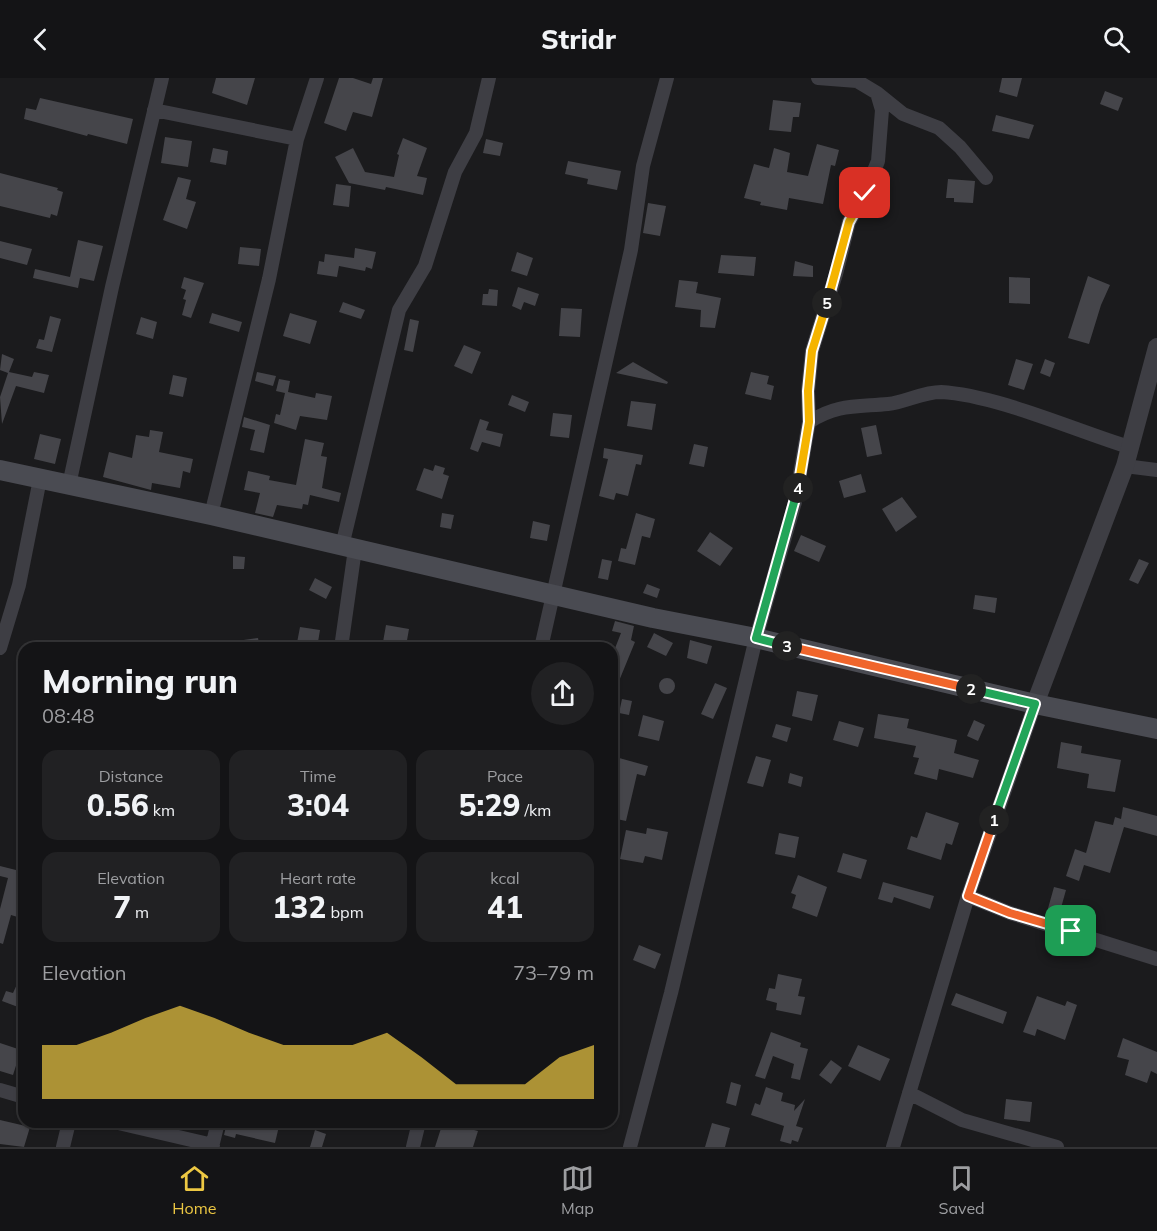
<!DOCTYPE html>
<html lang="en">
<head>
<meta charset="utf-8">
<style>
  :root { --surface:#141416; --page:#212123; --text:#f1f3f6; --muted:#9d9ea1; --line:#333335; --accent:#edc843 }
  body { margin:0; font-family:Mulish,sans-serif; background:var(--page); color:var(--text); height:100vh; display:flex; flex-direction:column; font-size:22px; white-space:nowrap }
  * { box-sizing:border-box; margin:0 }
  p { font-size:20px; color:var(--muted) }
  .icon { flex:none; width:33px; height:33px; fill:none; stroke:currentColor; stroke-width:2; stroke-linecap:round; stroke-linejoin:round }
  .map { position:relative; flex:1; overflow:hidden }
  .side { position:absolute; left:18px; top:564px; width:600px; height:486px; display:flex; flex-direction:column; background:var(--surface); border-radius:18px; box-shadow:0 2px 4px #0004,0 0 0 2px var(--line) }
  .side>* { flex:none }
  .pin { position:absolute; display:grid; place-items:center; width:51px; height:51px; color:#fff; margin:-26px; border-radius:12px; box-shadow:0 3px 9px #0006 }
  .km { position:absolute; width:30px; height:30px; margin:-15px; border-radius:50%; background:#222; color:#fff; font-size:16px; line-height:30px; text-align:center }
  .round { display:grid; place-items:center; flex:none; width:63px; height:63px; border-radius:32px; background:var(--page) }
  .overview { display:flex; align-items:center; justify-content:space-between; height:102px; padding:0 24px }
  h1 { font-size:33px; font-weight:800; line-height:45px }
  .metrics { display:grid; grid-template-columns:repeat(3,1fr); gap:9px; height:102px; padding:6px 24px }
  .metrics div { display:grid; align-content:center; border-radius:15px; background:var(--page); text-align:center }
  .metrics b { font-size:30px; font-weight:800 }
  .metrics small { font-size:16px; font-weight:400 }
  .metrics p { font-size:16px }
  .chart { height:168px; padding:12px 24px }
  .chart p { display:flex; justify-content:space-between }
  .chart svg { width:100%; height:108px; margin-top:6px; fill:var(--accent); opacity:.7 }
  header { display:flex; justify-content:space-between; align-items:center; height:78px; padding:0 24px; background:var(--surface); font-size:27px; font-weight:800 }
  .tabs { display:flex; justify-content:space-around; align-items:center; height:84px; border-top:2px solid var(--line); background:var(--surface); font-size:16px; color:var(--muted) }
  .tabs a { display:grid; justify-items:center; gap:3px }
  .tabs .active { color:var(--accent) }
  .map>svg:first-child { display:block }
  .building { fill:#45454a }
  .lines { fill:none; stroke-linecap:round; stroke-linejoin:round }
  .minor { stroke:#3e3e44; stroke-width:14 }
  .tertiary { stroke:#3e3e44; stroke-width:18 }
  .secondary { stroke:#4a4b52; stroke-width:20 }
  .split-1-casing { stroke:#fff; stroke-width:12 }
  .split-2-casing { stroke:#fff; stroke-width:12 }
  .split-3-casing { stroke:#fff; stroke-width:12 }
  .split-4-casing { stroke:#fff; stroke-width:12 }
  .split-5-casing { stroke:#fff; stroke-width:12 }
  .split-6-casing { stroke:#fff; stroke-width:12 }
  .split-1 { stroke:#f0652b; stroke-width:8 }
  .split-2 { stroke:#22a559; stroke-width:8 }
  .split-3 { stroke:#f0652b; stroke-width:8 }
  .split-4 { stroke:#22a559; stroke-width:8 }
  .split-5 { stroke:#f5b400; stroke-width:8 }
  .split-6 { stroke:#f5b400; stroke-width:8 }
</style>
</head>
<body>
<header><svg class="icon" aria-label="back" viewBox="0 0 24 24"><path d="M15 5l-7 7 7 7"/></svg>Stridr<svg class="icon" aria-label="search" viewBox="0 0 24 24"><circle cx="10" cy="10" r="6"/><path d="M15 15l6 6"/></svg></header>
<div class="map">
<svg width="1157" height="1069" viewBox="0 0 1157 1069">
  <rect width="100%" height="100%" fill="#1b1b1d"/>
  <!-- building -->
  <path class="building" d="M 216,0 L 255,0 L 247,27 L 212,15 Z
    M 339,0 L 353,0 L 371,6 L 373,0 L 383,0 L 372,39 L 353,34 L 346,53 L 324,45 Z
    M 1002,0 L 1022,0 L 1017,19 L 999,14 Z
    M 1105,13 L 1123,20 L 1118,33 L 1100,26 Z
    M 40,20 L 133,41 L 127,66 L 88,56 L 87,58 L 24,41 L 26,30 L 36,32 Z
    M 773,22 L 801,25 L 799,39 L 793,39 L 791,54 L 769,52 Z
    M 996,37 L 1034,47 L 1029,61 L 992,53 Z
    M 165,59 L 192,63 L 188,89 L 161,85 Z
    M 403,60 L 427,70 L 417,98 L 427,100 L 423,117 L 386,109 L 385,112 L 349,105 L 335,79 L 353,70 L 365,94 L 394,99 L 399,77 L 397,76 Z
    M 486,61 L 503,65 L 500,78 L 483,75 Z
    M 817,66 L 839,72 L 835,88 L 831,87 L 823,126 L 789,120 L 787,132 L 760,127 L 761,124 L 744,120 L 754,86 L 769,90 L 774,70 L 790,75 L 787,94 L 808,98 Z
    M 213,70 L 228,73 L 226,87 L 210,84 Z
    M 568,83 L 621,93 L 617,112 L 587,106 L 588,101 L 565,96 Z
    M 0,95 L 58,110 L 57,112 L 63,114 L 57,138 L 51,136 L 50,140 L 0,128 Z
    M 178,99 L 191,102 L 186,121 L 196,124 L 187,151 L 163,142 Z
    M 948,101 L 975,103 L 973,125 L 954,124 L 954,120 L 946,120 Z
    M 336,106 L 351,108 L 349,129 L 333,127 Z
    M 648,125 L 666,128 L 660,158 L 643,155 Z
    M 78,162 L 103,168 L 94,203 L 80,200 L 78,210 L 33,200 L 35,191 L 70,199 Z
    M 0,163 L 32,171 L 27,187 L 0,180 Z
    M 240,169 L 261,171 L 259,188 L 238,186 Z
    M 355,170 L 376,174 L 372,191 L 366,189 L 365,193 L 339,188 L 337,199 L 317,196 L 319,183 L 324,184 L 325,176 L 354,180 Z
    M 517,174 L 533,180 L 527,198 L 511,193 Z
    M 721,177 L 756,179 L 754,198 L 718,195 Z
    M 795,183 L 813,188 L 813,199 L 793,198 Z
    M 1088,198 L 1110,207 L 1101,227 L 1089,266 L 1068,260 Z
    M 184,199 L 204,205 L 191,240 L 182,237 L 186,222 L 183,221 L 186,212 L 181,210 Z
    M 1009,199 L 1030,200 L 1030,226 L 1009,225 Z
    M 679,202 L 698,204 L 696,215 L 721,220 L 715,250 L 700,249 L 701,232 L 675,229 Z
    M 518,209 L 539,216 L 535,228 L 524,224 L 521,232 L 512,228 Z
    M 489,211 L 498,212 L 497,228 L 482,227 L 483,216 L 488,216 Z
    M 343,224 L 365,232 L 361,241 L 339,234 Z
    M 561,230 L 582,231 L 580,259 L 559,258 Z
    M 212,235 L 242,244 L 239,254 L 209,245 Z
    M 290,235 L 317,243 L 310,266 L 283,258 Z
    M 50,238 L 61,241 L 52,274 L 36,270 L 39,261 L 44,262 Z
    M 141,239 L 157,244 L 153,261 L 136,256 Z
    M 410,241 L 419,243 L 413,274 L 404,272 Z
    M 464,267 L 481,274 L 472,296 L 454,288 Z
    M 2,276 L 14,281 L 9,294 L 32,299 L 34,294 L 49,297 L 44,315 L 16,308 L 2,346 L 0,319 L 8,295 L 0,292 Z
    M 1016,281 L 1033,286 L 1024,312 L 1008,307 Z
    M 1045,281 L 1055,285 L 1050,299 L 1040,295 Z
    M 633,284 L 668,304 L 667,306 L 616,295 Z
    M 257,294 L 276,298 L 273,308 L 255,303 Z
    M 751,294 L 769,298 L 767,306 L 774,308 L 771,322 L 745,316 Z
    M 173,297 L 187,300 L 183,319 L 169,316 Z
    M 279,301 L 290,303 L 288,314 L 315,320 L 316,315 L 332,318 L 327,342 L 300,338 L 296,352 L 274,345 L 276,336 L 280,337 L 285,315 L 276,313 Z
    M 512,317 L 529,324 L 525,334 L 508,327 Z
    M 631,323 L 656,326 L 652,352 L 627,348 Z
    M 553,335 L 572,337 L 569,360 L 550,358 Z
    M 244,339 L 270,347 L 264,375 L 250,372 L 255,352 L 242,349 Z
    M 480,341 L 489,344 L 486,352 L 503,356 L 500,369 L 482,364 L 478,374 L 470,371 Z
    M 876,347 L 882,376 L 867,379 L 861,350 Z
    M 150,352 L 163,354 L 159,374 L 193,381 L 190,395 L 183,393 L 180,410 L 152,405 L 151,412 L 103,399 L 109,374 L 132,380 L 136,357 L 149,359 Z
    M 40,356 L 61,361 L 55,386 L 34,381 Z
    M 305,361 L 324,365 L 321,378 L 327,379 L 322,410 L 341,415 L 339,424 L 310,417 L 308,427 L 303,426 L 302,431 L 277,427 L 273,439 L 255,435 L 260,415 L 244,412 L 248,393 L 270,398 L 269,402 L 296,407 Z
    M 694,366 L 708,369 L 704,389 L 689,386 Z
    M 604,370 L 643,377 L 641,387 L 636,386 L 628,418 L 616,415 L 614,422 L 599,418 L 608,381 L 603,380 Z
    M 435,387 L 445,390 L 443,396 L 449,398 L 442,421 L 416,412 L 424,390 L 433,393 Z
    M 861,396 L 866,414 L 844,420 L 839,403 Z
    M 902,419 L 917,439 L 896,454 L 882,431 Z
    M 442,435 L 454,437 L 451,451 L 440,449 Z
    M 636,435 L 655,441 L 650,460 L 642,458 L 635,487 L 618,483 L 621,470 L 626,471 Z
    M 533,443 L 550,447 L 547,463 L 530,460 Z
    M 710,454 L 733,470 L 720,488 L 697,473 Z
    M 801,457 L 826,468 L 819,484 L 794,473 Z
    M 233,478 L 245,479 L 244,491 L 233,491 Z
    M 602,481 L 612,483 L 608,502 L 598,500 Z
    M 1139,481 L 1149,485 L 1138,506 L 1129,502 Z
    M 315,500 L 332,509 L 326,521 L 309,512 Z
    M 647,506 L 660,511 L 657,520 L 643,515 Z
    M 975,517 L 997,520 L 995,535 L 973,531 Z
    M 615,543 L 634,548 L 631,562 L 635,564 L 612,620 L 612,578 L 621,555 L 612,553 Z
    M 386,547 L 409,551 L 406,568 L 383,564 Z
    M 300,549 L 320,552 L 317,570 L 296,570 Z
    M 654,555 L 673,565 L 666,578 L 647,569 Z
    M 258,560 L 260,570 L 230,570 L 229,564 Z
    M 690,562 L 712,568 L 707,586 L 687,580 Z
    M659 608a8 8 0 1 1 16 0a8 8 0 1 1-16 0Z
    M 715,605 L 727,610 L 713,641 L 701,636 Z
    M 797,613 L 818,617 L 812,643 L 792,638 Z
    M 622,621 L 632,623 L 629,637 L 619,635 Z
    M 878,636 L 909,641 L 907,650 L 957,662 L 954,675 L 979,682 L 973,700 L 939,691 L 937,702 L 914,696 L 919,680 L 913,679 L 916,668 L 874,660 Z
    M 643,637 L 664,643 L 659,663 L 638,658 Z
    M 974,642 L 985,647 L 978,663 L 967,658 Z
    M 839,643 L 864,650 L 858,669 L 833,662 Z
    M 776,646 L 791,650 L 787,664 L 772,659 Z
    M 1061,664 L 1082,668 L 1081,675 L 1121,682 L 1115,714 L 1087,710 L 1089,696 L 1057,690 Z
    M 612,678 L 648,688 L 645,698 L 637,696 L 626,743 L 612,740 Z
    M 756,678 L 771,682 L 763,709 L 747,705 Z
    M 790,695 L 803,699 L 801,709 L 788,705 Z
    M 1123,729 L 1157,738 L 1157,758 L 1124,749 L 1110,795 L 1084,787 L 1079,803 L 1066,798 L 1075,771 L 1086,775 L 1095,743 L 1113,747 L 1115,739 L 1121,741 Z
    M 926,734 L 959,745 L 952,767 L 946,765 L 941,782 L 907,771 L 911,758 L 917,760 Z
    M 647,750 L 668,754 L 662,782 L 645,778 L 643,785 L 620,781 L 626,752 L 646,756 Z
    M 779,755 L 799,759 L 795,780 L 775,776 Z
    M 843,775 L 867,782 L 861,801 L 837,794 Z
    M 0,788 L 24,794 L 24,841 L 11,837 L 3,866 L 0,865 L 0,831 L 8,800 L 0,798 Z
    M 798,797 L 827,809 L 817,839 L 792,830 L 796,817 L 791,815 Z
    M 883,804 L 934,818 L 930,831 L 894,819 L 892,825 L 878,821 Z
    M 1054,809 L 1066,812 L 1059,837 L 1047,834 Z
    M 639,867 L 661,876 L 655,891 L 633,882 Z
    M 24,891 L 24,913 L 18,929 L 2,923 L 6,913 L 13,915 Z
    M 778,896 L 802,901 L 798,918 L 805,919 L 801,937 L 776,932 L 777,925 L 766,922 L 769,910 L 775,911 Z
    M 956,915 L 1007,934 L 1003,946 L 951,927 Z
    M 1037,918 L 1065,928 L 1067,923 L 1077,927 L 1065,962 L 1037,951 L 1035,958 L 1023,954 Z
    M 771,954 L 801,965 L 800,969 L 808,971 L 800,1002 L 791,1000 L 794,986 L 773,978 L 765,1001 L 755,998 Z
    M 1123,960 L 1157,974 L 1157,996 L 1151,993 L 1147,1005 L 1125,997 L 1129,982 L 1117,979 Z
    M 0,965 L 21,972 L 13,997 L 0,993 Z
    M 858,967 L 890,981 L 880,1003 L 848,988 Z
    M 831,982 L 842,990 L 831,1006 L 819,997 Z
    M 731,1004 L 741,1007 L 736,1028 L 726,1025 Z
    M 766,1009 L 783,1015 L 781,1023 L 795,1027 L 794,1033 L 805,1021 L 796,1048 L 803,1050 L 798,1064 L 792,1062 L 791,1066 L 780,1063 L 784,1048 L 751,1037 L 755,1025 L 760,1027 Z
    M 1006,1021 L 1032,1024 L 1030,1044 L 1004,1041 Z
    M 0,1042 L 30,1049 L 24,1069 L 0,1066 Z
    M 227,1044 L 280,1044 L 275,1065 L 236,1056 L 235,1060 L 224,1057 Z
    M 443,1044 L 478,1053 L 473,1069 L 435,1069 Z
    M 712,1045 L 730,1050 L 725,1069 L 705,1069 Z
    M 315,1052 L 326,1056 L 322,1069 L 310,1069 Z"/>
  <g class="lines">
    <!-- minor -->
    <path class="minor" d="M 877,15 L 903,36 L 939,50 L 960,69 L 986,100
      M 154,32 L 297,61
      M 809,344 C 837,326 856,329 888,326 C 906,324 923,314 941,314 C 996,317 1074,352 1129,369
      M 1125,388 L 1157,392
      M 69,407 L 112,209 L 162,0
      M 211,437 L 269,201 L 297,61 L 317,0
      M 342,468 L 399,232 L 425,188 L 455,94 L 476,55 L 489,0
      M 0,570 L 19,507 L 40,401
      M 341,570 L 355,471
      M 541,570 L 631,172 L 643,88 L 667,0
      M 968,818 L 1010,835 L 1157,881
      M 0,1012 L 24,1019
      M 909,1015 L 962,1042 L 1057,1069
      M 114,1044 L 213,1067
      M 63,1069 L 69,1044
      M 212,1069 L 218,1044
      M 413,1069 L 419,1044
      M 630,1069 L 671,915 L 756,560 L 795,424 L 809,344 L 808,313 L 812,273 L 836,196 L 849,144 L 865,115 L 878,83 L 882,32 L 877,15 L 857,3 L 818,0
      M 893,1069 L 968,818 L 1035,626"/>
    <!-- tertiary -->
    <path class="tertiary" d="M 1035,626 L 1125,388 L 1157,269"/>
    <!-- secondary -->
    <path class="secondary" d="M 0,392 L 211,437 L 653,540 L 756,560 L 1035,626 L 1157,651"/>
  </g>
  <g class="lines">
    <!-- split-1 casing -->
    <g class="split-1-casing">
      <path id="split-1" d="M 994,742 L 968,818 L 1010,835 L 1071,853"/>
    </g>
    <!-- split-2 casing -->
    <g class="split-2-casing">
      <path id="split-2" d="M 971,611 L 1035,626 L 994,742"/>
    </g>
    <!-- split-3 casing -->
    <g class="split-3-casing">
      <path id="split-3" d="M 787,568 L 971,611"/>
    </g>
    <!-- split-4 casing -->
    <g class="split-4-casing">
      <path id="split-4" d="M 787,568 L 756,560 L 798,410"/>
    </g>
    <!-- split-5 casing -->
    <g class="split-5-casing">
      <path id="split-5" d="M 798,410 L 809,344 L 808,313 L 812,273 L 827,225"/>
    </g>
    <!-- split-6 casing -->
    <g class="split-6-casing">
      <path id="split-6" d="M 827,225 L 849,144 L 865,115"/>
    </g>
    <!-- split-1 -->
    <use href="#split-1" class="split-1"/>
    <!-- split-2 -->
    <use href="#split-2" class="split-2"/>
    <!-- split-3 -->
    <use href="#split-3" class="split-3"/>
    <!-- split-4 -->
    <use href="#split-4" class="split-4"/>
    <!-- split-5 -->
    <use href="#split-5" class="split-5"/>
    <!-- split-6 -->
    <use href="#split-6" class="split-6"/>
  </g>
</svg>
<div class="pin" style="left:1071px;top:853px;background:#1e9e55"><svg class="icon" aria-label="arrive" viewBox="0 0 24 24"><path d="M6 21V4h12l-3 4 3 4H6"/></svg></div>
<div class="pin" style="left:865px;top:115px;background:#d93025"><svg class="icon" aria-label="check" viewBox="0 0 24 24"><path d="M5 12l5 5 9-10"/></svg></div>
<b class="km" style="left:994px;top:742px">1</b>
<b class="km" style="left:971px;top:611px">2</b>
<b class="km" style="left:787px;top:568px">3</b>
<b class="km" style="left:798px;top:410px">4</b>
<b class="km" style="left:827px;top:225px">5</b>
<section class="side">
<div class="overview"><div><h1>Morning run</h1><p>08:48</p></div><a class="round"><svg class="icon" aria-label="share" viewBox="0 0 24 24"><path d="M12 15V3M7 8l5-5 5 5M5 13v7h14v-7"/></svg></a></div>
<div class="metrics">
<div><p>Distance</p><b>0.56<small> km</small></b></div>
<div><p>Time</p><b>3:04</b></div>
<div><p>Pace</p><b>5:29<small> /km</small></b></div>
</div>
<div class="metrics">
<div><p>Elevation</p><b>7<small> m</small></b></div>
<div><p>Heart rate</p><b>132<small> bpm</small></b></div>
<div><p>kcal</p><b>41</b></div>
</div>
<div class="chart"><p><span>Elevation</span>73–79 m</p>
<svg viewBox="0 0 160 44" preserveAspectRatio="none"><path d="M0 44V22L10 22L20 17L30 11L40 6L50 11L60 17L70 22L80 22L90 22L100 17L110 27L120 38L130 38L140 38L150 27L160 22V44z"/></svg>
</div>
</section>
</div>
<nav class="tabs">
<a class="active"><svg class="icon" aria-label="home" viewBox="0 0 24 24"><path d="M3 11l9-7 9 7M6 9v11h12V9"/></svg>Home</a>
<a><svg class="icon" aria-label="map" viewBox="0 0 24 24"><path d="M3 6l6-2 6 2 6-2v14l-6 2-6-2-6 2zM9 4v14M15 6v14"/></svg>Map</a>
<a><svg class="icon" aria-label="saved" viewBox="0 0 24 24"><path d="M7 4h10v16l-5-4-5 4z"/></svg>Saved</a>
</nav>
</body>
</html>
